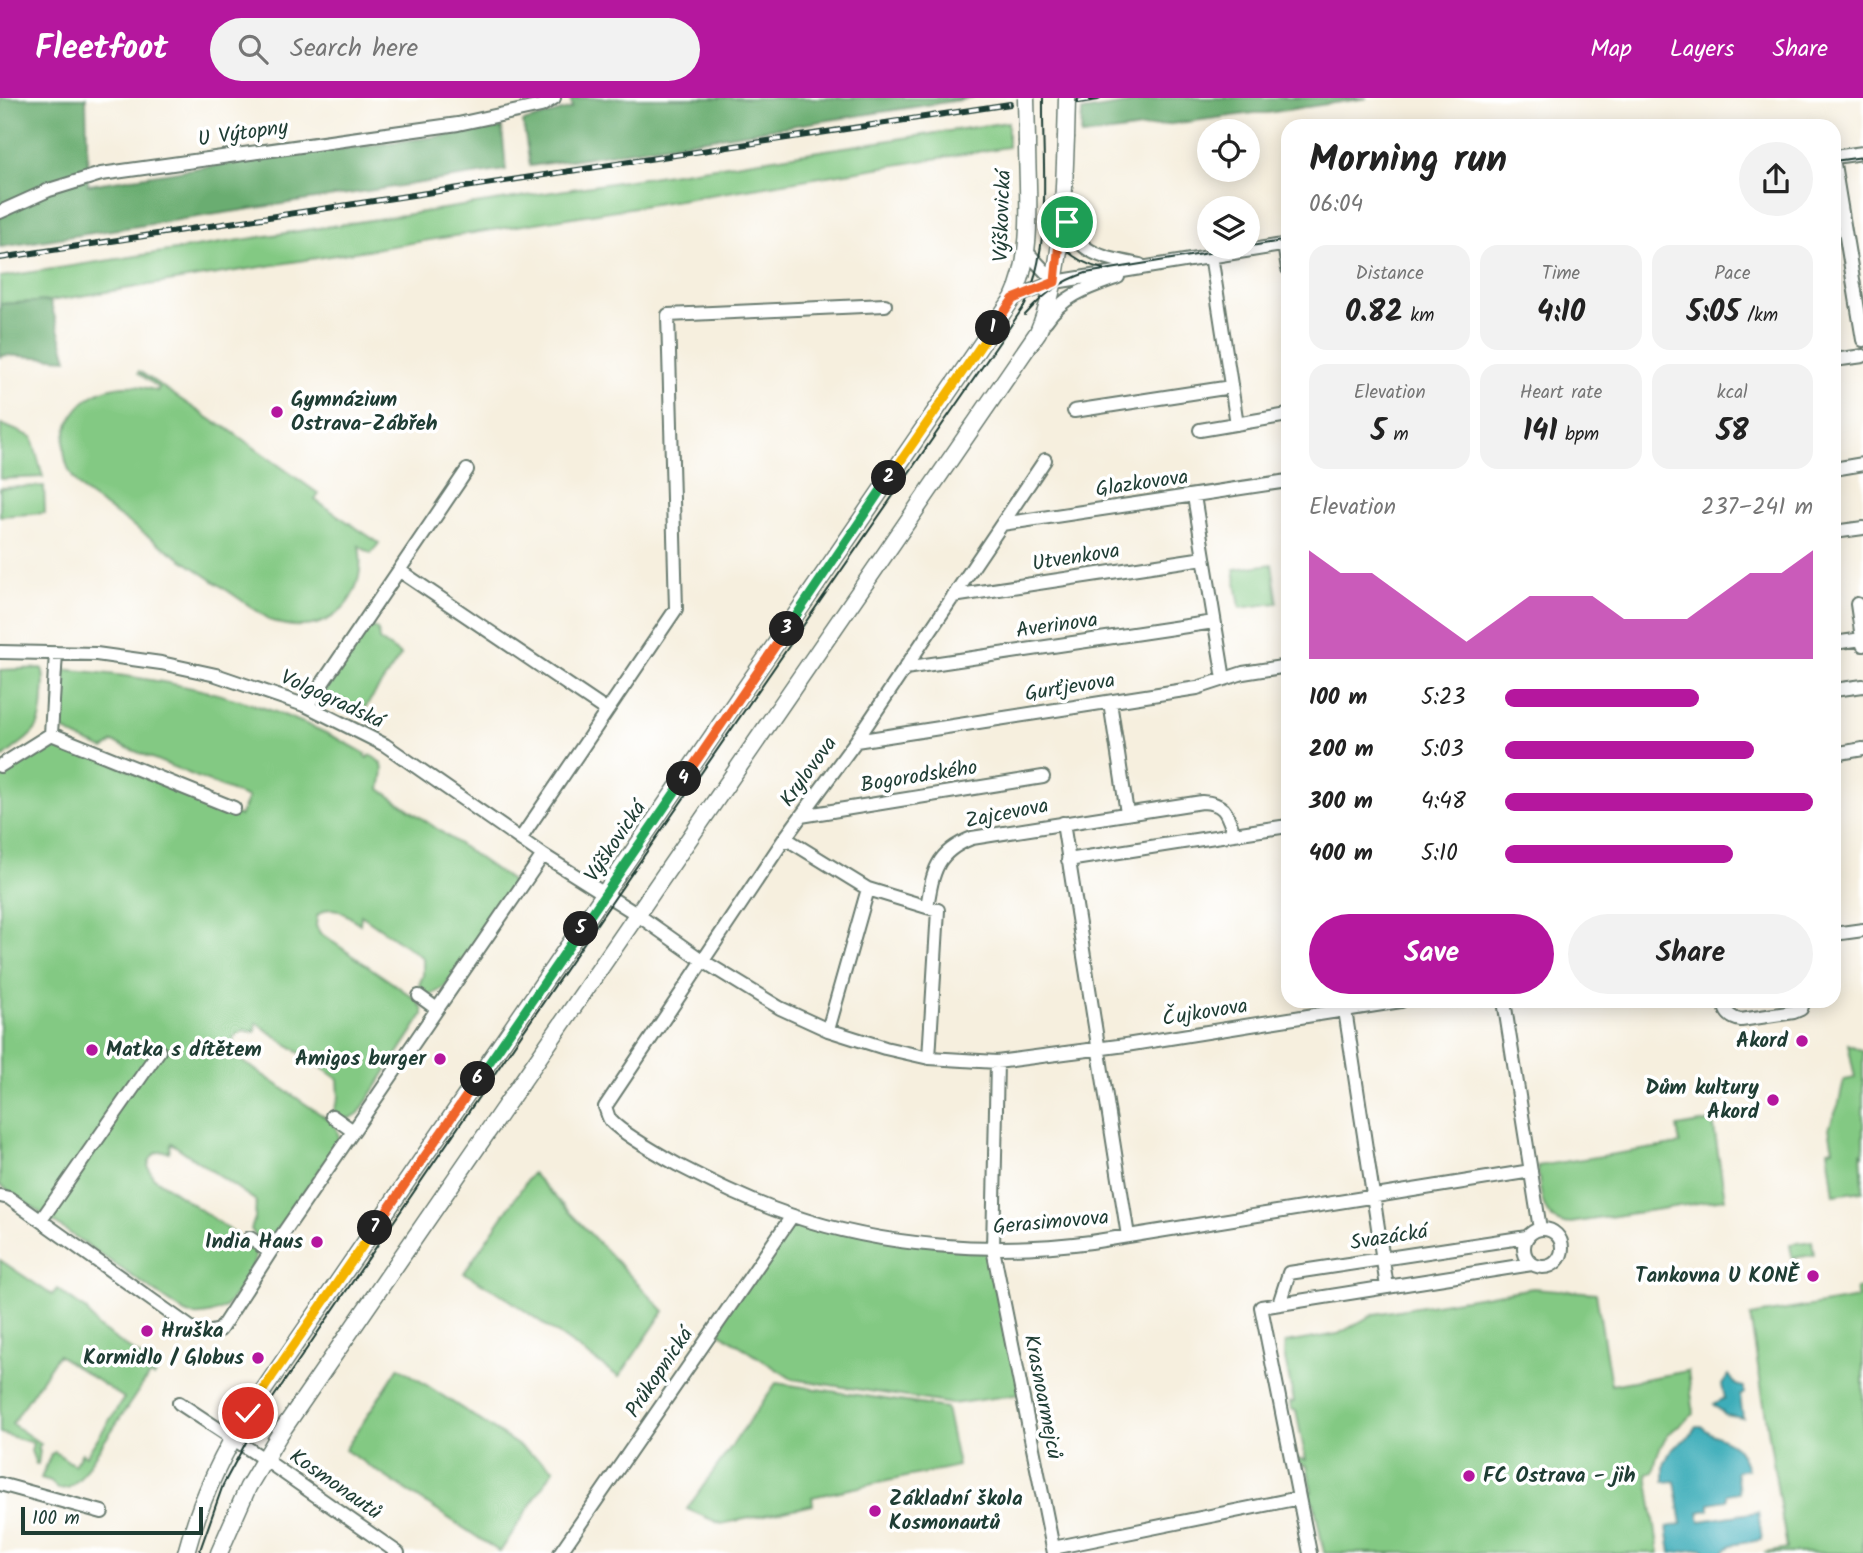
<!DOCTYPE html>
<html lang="en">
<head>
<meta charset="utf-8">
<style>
  :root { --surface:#fff; --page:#f2f2f2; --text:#222; --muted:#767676; --accent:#b5179e }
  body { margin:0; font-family:Kalam,sans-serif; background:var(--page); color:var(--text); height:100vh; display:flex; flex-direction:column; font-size:26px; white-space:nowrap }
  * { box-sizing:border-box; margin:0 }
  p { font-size:23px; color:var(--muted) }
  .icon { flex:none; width:38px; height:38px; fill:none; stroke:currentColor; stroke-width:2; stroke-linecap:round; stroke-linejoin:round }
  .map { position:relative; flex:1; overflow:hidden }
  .side { position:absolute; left:1281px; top:21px; width:560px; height:889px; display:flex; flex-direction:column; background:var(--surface); border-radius:21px; box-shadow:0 4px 18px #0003 }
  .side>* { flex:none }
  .controls { position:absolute; left:1197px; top:21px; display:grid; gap:14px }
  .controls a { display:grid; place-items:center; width:63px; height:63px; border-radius:50%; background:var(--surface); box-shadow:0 4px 18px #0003; font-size:35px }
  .scale { position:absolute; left:21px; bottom:18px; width:182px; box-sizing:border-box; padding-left:7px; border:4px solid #1f3d34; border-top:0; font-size:19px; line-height:24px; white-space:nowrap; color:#1f3d34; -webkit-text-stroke:5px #fff; paint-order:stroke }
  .pin { position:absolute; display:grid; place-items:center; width:60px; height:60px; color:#fff; margin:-30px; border:4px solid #fff; border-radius:50%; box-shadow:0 2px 7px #0007 }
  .km { position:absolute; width:35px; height:35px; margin:-18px; border-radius:50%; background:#222; color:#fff; font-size:19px; line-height:35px; text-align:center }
  .round { display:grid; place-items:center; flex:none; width:74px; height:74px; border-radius:37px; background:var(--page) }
  .overview { display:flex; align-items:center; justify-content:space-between; height:119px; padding:0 28px }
  h1 { font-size:38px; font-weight:600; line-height:52px }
  .metrics { display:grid; grid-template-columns:repeat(3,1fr); gap:10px; height:119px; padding:7px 28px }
  .metrics div { display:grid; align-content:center; border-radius:18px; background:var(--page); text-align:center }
  .metrics b { font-size:30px; font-weight:600 }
  .metrics small { font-size:19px; font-weight:400 }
  .metrics p { font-size:19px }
  .chart { height:196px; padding:14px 28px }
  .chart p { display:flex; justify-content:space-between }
  .chart svg { width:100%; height:126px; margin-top:7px; fill:var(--accent); opacity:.7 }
  .primary-button { display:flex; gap:14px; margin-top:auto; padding:14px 28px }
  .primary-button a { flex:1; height:80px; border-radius:42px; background:var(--accent); color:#fff; font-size:28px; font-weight:600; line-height:80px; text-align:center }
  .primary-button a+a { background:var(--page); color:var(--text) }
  ul { padding:0 28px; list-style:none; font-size:23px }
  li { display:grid; grid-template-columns:112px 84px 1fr; align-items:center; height:52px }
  li i { height:18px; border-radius:9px; background:var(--accent) }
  header { display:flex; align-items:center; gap:42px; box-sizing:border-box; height:98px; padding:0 35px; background:var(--accent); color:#fff }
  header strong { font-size:33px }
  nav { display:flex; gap:38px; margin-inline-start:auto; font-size:24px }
  .search { width:490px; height:63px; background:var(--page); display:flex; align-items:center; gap:18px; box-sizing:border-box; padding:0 24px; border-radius:38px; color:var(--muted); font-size:26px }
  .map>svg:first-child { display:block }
  .green { fill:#83c983; stroke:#51835c; stroke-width:2 }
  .forest { fill:#6aad71; stroke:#447552; stroke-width:2 }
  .water { fill:#3dadb9; stroke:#2e7576; stroke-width:2 }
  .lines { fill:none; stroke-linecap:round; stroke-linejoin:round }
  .minor-casing { stroke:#6a7b70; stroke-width:16 }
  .tertiary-casing { stroke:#6a7b70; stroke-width:19 }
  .minor { stroke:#fff; stroke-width:12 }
  .tertiary { stroke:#fff; stroke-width:16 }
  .tram { stroke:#1f3d34; stroke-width:2 }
  .rail-casing { stroke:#1f3d34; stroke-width:6 }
  .rail { stroke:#fff; stroke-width:3.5; stroke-dasharray:10; stroke-linecap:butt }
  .tertiary-bridge-casing { stroke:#6a7b70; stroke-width:19; stroke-linecap:butt }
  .tertiary-bridge { stroke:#fff; stroke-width:16 }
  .split-1-casing { stroke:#fff; stroke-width:14 }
  .split-2-casing { stroke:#fff; stroke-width:14 }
  .split-3-casing { stroke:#fff; stroke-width:14 }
  .split-4-casing { stroke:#fff; stroke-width:14 }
  .split-5-casing { stroke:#fff; stroke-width:14 }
  .split-6-casing { stroke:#fff; stroke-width:14 }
  .split-7-casing { stroke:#fff; stroke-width:14 }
  .split-8-casing { stroke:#fff; stroke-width:14 }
  .split-9-casing { stroke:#fff; stroke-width:14 }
  .split-1 { stroke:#f0652b; stroke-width:9 }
  .split-2 { stroke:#f5b400; stroke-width:9 }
  .split-3 { stroke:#22a559; stroke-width:9 }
  .split-4 { stroke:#f0652b; stroke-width:9 }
  .split-5 { stroke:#22a559; stroke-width:9 }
  .split-6 { stroke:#22a559; stroke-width:9 }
  .split-7 { stroke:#f0652b; stroke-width:9 }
  .split-8 { stroke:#f5b400; stroke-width:9 }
  .split-9 { stroke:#f5b400; stroke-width:9 }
  .poi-dot { fill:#b5179e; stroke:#fff; stroke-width:2.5 }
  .labels { text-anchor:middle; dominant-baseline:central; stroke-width:7; stroke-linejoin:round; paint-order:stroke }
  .street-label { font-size:21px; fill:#1f3d34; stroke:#fff }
  .poi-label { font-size:21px; font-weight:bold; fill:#1f3d34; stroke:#fff; text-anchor:end }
</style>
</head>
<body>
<header>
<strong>Fleetfoot</strong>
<div class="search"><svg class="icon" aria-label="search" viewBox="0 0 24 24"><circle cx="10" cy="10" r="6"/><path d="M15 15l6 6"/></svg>Search here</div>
<nav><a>Map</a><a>Layers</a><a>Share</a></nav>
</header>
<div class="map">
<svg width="1863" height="1455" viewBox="0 0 1863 1455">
  <rect width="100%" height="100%" fill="#fff"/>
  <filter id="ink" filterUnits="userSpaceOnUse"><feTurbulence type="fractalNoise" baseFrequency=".0143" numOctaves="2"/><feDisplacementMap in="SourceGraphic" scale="14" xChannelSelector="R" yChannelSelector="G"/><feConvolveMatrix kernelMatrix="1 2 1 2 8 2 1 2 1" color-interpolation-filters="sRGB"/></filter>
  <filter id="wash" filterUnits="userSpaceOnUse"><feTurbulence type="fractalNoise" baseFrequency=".00686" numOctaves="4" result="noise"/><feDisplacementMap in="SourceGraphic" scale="28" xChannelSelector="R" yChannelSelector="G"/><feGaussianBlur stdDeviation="1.57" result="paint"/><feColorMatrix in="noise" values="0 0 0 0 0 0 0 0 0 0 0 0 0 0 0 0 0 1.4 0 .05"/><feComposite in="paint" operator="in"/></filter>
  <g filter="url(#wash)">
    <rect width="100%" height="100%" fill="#f6efde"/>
    <!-- green -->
    <path class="green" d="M 1008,24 L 1008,49 L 50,203 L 0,206 L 0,179 Z
      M 139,273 L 216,325 L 224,328 L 319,396 L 315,402 L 379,445 L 371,456 L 359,448 C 369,503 325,543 272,523 L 88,397 C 32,349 82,266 157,293 L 159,290 L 138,275 Z
      M 1,326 L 32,339 L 43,379 L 0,381 Z
      M 44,388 L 45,415 L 0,418 L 0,390 Z
      M 1272,466 L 1278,505 L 1240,510 L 1234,471 Z
      M 374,529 L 378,533 L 379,542 L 401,557 L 360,617 L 324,593 L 365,532 Z
      M 42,570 C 45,579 44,589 43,598 C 42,638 31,635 4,659 L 0,656 L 0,572 Z
      M 58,571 C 166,579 271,601 366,656 L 365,658 L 368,660 L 370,657 C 388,667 383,672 380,691 L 510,782 L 514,788 L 445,889 L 431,897 L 423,895 L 419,887 L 423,877 L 423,860 L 361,817 L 360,826 C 346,817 332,802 317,818 L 316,828 L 320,835 L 417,902 L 423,912 L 423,917 L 359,1015 C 350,1022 339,1024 334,1012 L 339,999 L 338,981 L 256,925 L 255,934 L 244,932 L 234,939 L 232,949 L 238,960 L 332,1024 C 338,1031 340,1037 337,1047 L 275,1135 L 262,1141 L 255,1137 L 251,1131 L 255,1120 L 256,1103 L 171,1045 L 169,1054 C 157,1052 151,1056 148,1068 L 153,1079 L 250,1146 L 256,1155 C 256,1167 234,1201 225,1209 C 216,1216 198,1219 187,1216 L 0,1087 L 0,670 C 29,655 44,645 78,651 L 240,718 L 248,700 L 113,644 L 104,651 C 46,628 55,630 58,571 Z
      M 1848,946 L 1863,953 L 1863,1058 L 1861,1054 L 1863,1093 L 1834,1097 L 1828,1052 L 1833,1051 L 1829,1030 L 1839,1005 L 1844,982 L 1855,980 Z
      M 1713,1023 L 1725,1101 L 1564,1126 C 1539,1120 1541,1089 1537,1068 L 1680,1046 L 1677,1029 Z
      M 532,1075 L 664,1213 L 619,1279 L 504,1198 L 464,1175 Z
      M 792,1118 L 839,1131 L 993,1151 L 1022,1296 L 952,1306 L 792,1281 L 714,1231 Z
      M 1812,1143 L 1814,1157 L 1792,1160 L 1790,1146 Z
      M 0,1162 L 52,1197 L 57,1191 L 86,1212 L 98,1229 L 159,1271 L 154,1279 L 149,1277 L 79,1381 L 68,1390 L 57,1391 L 51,1383 L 41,1380 L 51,1356 L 55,1354 L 74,1367 L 82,1355 L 86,1358 L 124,1300 L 58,1257 L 12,1326 L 41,1346 L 38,1350 L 40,1352 L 38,1366 L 36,1366 L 31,1353 L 33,1345 L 0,1335 Z
      M 1533,1190 L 1596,1195 L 1611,1287 L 1688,1273 L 1694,1316 C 1670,1332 1657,1344 1654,1374 L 1647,1376 L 1659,1455 L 1324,1455 L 1314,1405 L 1304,1399 L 1303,1392 L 1312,1394 L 1307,1368 L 1298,1365 L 1297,1360 L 1306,1362 L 1296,1313 L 1291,1311 L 1290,1304 L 1294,1304 L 1284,1256 L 1285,1245 L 1338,1236 L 1374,1216 Z
      M 1863,1190 L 1863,1455 L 1764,1455 L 1787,1451 L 1750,1218 L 1858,1200 L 1856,1191 Z
      M 399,1269 L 554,1371 L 500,1454 L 345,1352 Z
      M 776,1285 L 946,1310 L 958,1368 L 812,1399 L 813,1407 L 721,1426 L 687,1411 Z"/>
    <!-- forest -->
    <path class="forest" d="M 0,0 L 86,0 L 88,87 L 204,69 L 502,30 L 506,72 L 0,149 Z
      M 570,0 L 973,0 L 530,68 L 523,24 L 572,10 Z
      M 1162,0 L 1367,0 L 1267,15 L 1254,15 L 1081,38 L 1082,13 Z
      M 50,203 L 67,261 L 4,257 L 0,259 L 0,206 Z"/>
    <!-- water -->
    <path class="water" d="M 1729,1277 L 1736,1287 L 1744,1289 L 1744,1295 L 1740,1298 L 1743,1320 L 1725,1317 L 1714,1306 L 1725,1300 L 1722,1287 Z
      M 1696,1328 L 1701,1328 C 1721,1347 1735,1334 1747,1371 L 1736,1373 L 1739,1394 L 1727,1396 L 1727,1402 L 1709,1405 L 1709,1412 L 1698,1414 L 1700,1423 L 1758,1414 L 1762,1442 L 1731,1447 L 1722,1455 L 1708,1455 L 1702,1451 L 1671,1455 L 1667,1429 L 1682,1426 L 1675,1383 L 1664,1384 L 1664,1367 L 1668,1358 L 1672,1351 L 1690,1338 Z"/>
  </g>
  <g filter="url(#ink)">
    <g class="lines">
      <!-- minor casing -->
      <g class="minor-casing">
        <path id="minor" d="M 1834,59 L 1863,55
          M 1834,66 L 1863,242
          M 0,114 L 49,92 L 101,76 L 458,26 L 541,8 L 554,0
          M 1065,114 C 1073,156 1104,160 1140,167
          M 1284,146 L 1288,171
          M 1026,153 L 1055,184
          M 1211,157 L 1237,326
          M 1013,200 L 1055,184 L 1288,146
          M 1046,223 C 1063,197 1090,189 1118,179
          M 1834,262 L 1863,258
          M 1074,313 L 1231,289
          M 1200,332 L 1288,317
          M 1045,362 L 856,643 L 785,740 L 605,1009 C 607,1013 608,1020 611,1023 C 623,1036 662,1058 678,1067 C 715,1086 751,1104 790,1117 C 884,1149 993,1157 1091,1144 L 1531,1073
          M 1834,371 L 1863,366
          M 1194,398 L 1224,581
          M 1002,426 L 1288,383
          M 1834,434 L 1863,430
          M 400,473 L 607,613
          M 953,498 L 1204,460
          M 1857,506 L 1863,547
          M 1834,545 L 1862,541
          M 0,554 L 96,556 L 161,565 L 216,577 L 307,608 L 385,647 L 543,757 L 638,817 L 703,863 L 780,910 L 828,932 L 885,950 L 929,960 L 997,964 L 1126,947 L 1401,903
          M 905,570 L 1214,524
          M 1834,592 L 1863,588
          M 1110,604 L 1127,715
          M 307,608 L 467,372
          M 51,636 L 56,555
          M 856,643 L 1197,590 L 1243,575 L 1288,568
          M 1834,656 L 1863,651
          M 0,668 L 51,636 L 234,710
          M 801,718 L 1043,679
          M 1063,725 L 1128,1138
          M 521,740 L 676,511 L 668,217 L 885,207
          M 785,740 L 868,791 L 927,809 C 933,773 936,754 972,740 L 1202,704 C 1226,705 1227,716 1234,736 L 1288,728
          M 1068,762 L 1234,736
          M 927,809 L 938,812 L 929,960
          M 1834,836 L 1863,832
          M 419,898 L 437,911
          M 1504,903 L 1540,1131
          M 1724,903 C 1725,914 1729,920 1741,922 L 1794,914 L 1801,911 L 1804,903
          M 1345,912 L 1387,1189
          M 828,932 L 868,791
          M 997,964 L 993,1151 L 1054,1455
          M 332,1018 L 353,1033
          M 0,1098 L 9,1100 L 194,1232 L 206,1235 L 220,1232 L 271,1153 L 543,757
          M 41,1122 L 159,953
          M1524 1150a19 19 0 1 1 38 0a19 19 0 1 1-38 0Z
          M 250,1140 L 270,1154
          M 1279,1206 L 1289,1175 L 1527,1139
          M 179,1305 L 264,1361 L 398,1455
          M 0,1386 L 102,1414
          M 1053,1450 L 1299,1400
          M 560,1455 L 792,1118
          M 1310,1455 L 1261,1209 L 1532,1166"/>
      </g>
      <!-- tertiary casing -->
      <g class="tertiary-casing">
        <path id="tertiary" d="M 186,1455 C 199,1406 221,1358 248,1315 L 1013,200 C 1035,155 1027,93 1027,44
          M 219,1455 L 248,1389 L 279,1337 L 1038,234 C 1064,173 1063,106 1066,40"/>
      </g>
      <!-- minor -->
      <use href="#minor" class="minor"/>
      <!-- tertiary -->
      <use href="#tertiary" class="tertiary"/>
      <!-- tram -->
      <path class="tram" d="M 1834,63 L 1863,59
        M 1046,113 C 1054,144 1070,163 1103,171
        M 1025,217 C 1043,197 1061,183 1086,175 L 1288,142
        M 199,1455 L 223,1387 L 258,1322 L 614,801 L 1025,207 C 1053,144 1042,68 1043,0"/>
      <!-- rail casing -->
      <g class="rail-casing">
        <path id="rail" d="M 1079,3 L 1098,0
          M 0,160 L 1010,6"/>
      </g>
      <!-- rail -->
      <use href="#rail" class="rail"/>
      <!-- tertiary-bridge casing -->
      <g class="tertiary-bridge-casing">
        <path id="tertiary-bridge" d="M 1026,0 L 1027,44
          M 1066,40 L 1067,0"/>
      </g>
      <!-- tertiary-bridge -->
      <use href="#tertiary-bridge" class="tertiary-bridge"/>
    </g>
  </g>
  <g class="lines" filter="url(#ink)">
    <!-- split-1 casing -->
    <g class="split-1-casing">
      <path id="split-1" d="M 993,230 L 1013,201 L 1055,184 L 1063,104 L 1067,124"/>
    </g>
    <!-- split-2 casing -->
    <g class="split-2-casing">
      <path id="split-2" d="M 889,380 L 993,230"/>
    </g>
    <!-- split-3 casing -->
    <g class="split-3-casing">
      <path id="split-3" d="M 787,531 L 889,380"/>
    </g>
    <!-- split-4 casing -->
    <g class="split-4-casing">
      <path id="split-4" d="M 684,681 L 787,531"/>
    </g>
    <!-- split-5 casing -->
    <g class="split-5-casing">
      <path id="split-5" d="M 581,831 L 684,681"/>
    </g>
    <!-- split-6 casing -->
    <g class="split-6-casing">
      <path id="split-6" d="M 478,981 L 581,831"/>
    </g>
    <!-- split-7 casing -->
    <g class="split-7-casing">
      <path id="split-7" d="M 375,1130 L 478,981"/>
    </g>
    <!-- split-8 casing -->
    <g class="split-8-casing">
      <path id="split-8" d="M 271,1280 L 375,1130"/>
    </g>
    <!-- split-9 casing -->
    <g class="split-9-casing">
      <path id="split-9" d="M 248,1315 L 271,1280"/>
    </g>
    <!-- split-1 -->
    <use href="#split-1" class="split-1"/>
    <!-- split-2 -->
    <use href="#split-2" class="split-2"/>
    <!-- split-3 -->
    <use href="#split-3" class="split-3"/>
    <!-- split-4 -->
    <use href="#split-4" class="split-4"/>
    <!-- split-5 -->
    <use href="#split-5" class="split-5"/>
    <!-- split-6 -->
    <use href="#split-6" class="split-6"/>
    <!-- split-7 -->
    <use href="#split-7" class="split-7"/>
    <!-- split-8 -->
    <use href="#split-8" class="split-8"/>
    <!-- split-9 -->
    <use href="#split-9" class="split-9"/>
  </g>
  <!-- markers -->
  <g class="poi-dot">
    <circle cx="277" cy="314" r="7"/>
    <circle cx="1802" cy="943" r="7"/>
    <circle cx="92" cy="952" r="7"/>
    <circle cx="440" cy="961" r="7"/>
    <circle cx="1773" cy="1002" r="7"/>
    <circle cx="317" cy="1144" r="7"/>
    <circle cx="1813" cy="1178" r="7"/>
    <circle cx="147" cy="1233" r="7"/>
    <circle cx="258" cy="1260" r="7"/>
    <circle cx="1469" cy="1378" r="7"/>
    <circle cx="875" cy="1413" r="7"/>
  </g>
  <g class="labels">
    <!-- street labels -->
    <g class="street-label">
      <text transform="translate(243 36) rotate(-8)">U Výtopny</text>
      <text transform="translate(1003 118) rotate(-88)">Výškovická</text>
      <text transform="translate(1142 386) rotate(-8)">Glazkovova</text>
      <text transform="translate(1076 460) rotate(-9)">Utvenkova</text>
      <text transform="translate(1057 528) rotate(-8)">Averinova</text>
      <text transform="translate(1070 590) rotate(-9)">Gurťjevova</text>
      <text transform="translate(332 602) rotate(25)">Volgogradská</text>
      <text transform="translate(809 674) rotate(-54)">Krylovova</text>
      <text transform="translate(919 679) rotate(-9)">Bogorodského</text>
      <text transform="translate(1007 716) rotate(-11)">Zajcevova</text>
      <text transform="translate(616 744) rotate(-56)">Výškovická</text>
      <text transform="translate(1205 915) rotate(-9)">Čujkovova</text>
      <text transform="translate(1051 1125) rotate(-5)">Gerasimovova</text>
      <text transform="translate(1389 1140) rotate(-9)">Svazácká</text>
      <text transform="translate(660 1275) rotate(-56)">Průkopnická</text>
      <text transform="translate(1042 1299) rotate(79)">Krasnoarmejců</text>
      <text transform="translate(335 1387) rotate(35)">Kosmonautů</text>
    </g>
    <!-- poi labels -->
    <g class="poi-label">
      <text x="291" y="302" text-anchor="start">Gymnázium<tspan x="291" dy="24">Ostrava-Zábřeh</tspan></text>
      <text x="1788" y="943">Akord</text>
      <text x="106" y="952" text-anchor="start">Matka s dítětem</text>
      <text x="426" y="961">Amigos burger</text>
      <text x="1759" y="990">Dům kultury<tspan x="1759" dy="24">Akord</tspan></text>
      <text x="303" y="1144">India Haus</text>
      <text x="1799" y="1178">Tankovna U KONĚ</text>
      <text x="161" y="1233" text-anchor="start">Hruška</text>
      <text x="244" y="1260">Kormidlo / Globus</text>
      <text x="1483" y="1378" text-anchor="start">FC Ostrava - jih</text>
      <text x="889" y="1401" text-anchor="start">Základní škola<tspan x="889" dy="24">Kosmonautů</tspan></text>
    </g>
  </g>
</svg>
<div class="controls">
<a><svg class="icon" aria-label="locate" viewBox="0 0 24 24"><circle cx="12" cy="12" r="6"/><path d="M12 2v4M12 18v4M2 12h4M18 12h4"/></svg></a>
<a><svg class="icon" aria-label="layers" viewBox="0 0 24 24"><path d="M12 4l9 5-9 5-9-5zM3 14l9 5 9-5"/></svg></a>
</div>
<div class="scale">100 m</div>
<div class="pin" style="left:1067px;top:124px;background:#1e9e55"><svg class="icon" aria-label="arrive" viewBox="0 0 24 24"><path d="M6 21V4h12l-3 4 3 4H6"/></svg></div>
<div class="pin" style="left:248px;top:1315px;background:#d93025"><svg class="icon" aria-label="check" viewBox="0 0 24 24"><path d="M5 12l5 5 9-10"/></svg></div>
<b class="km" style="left:993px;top:230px">1</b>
<b class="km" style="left:889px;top:380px">2</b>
<b class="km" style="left:787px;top:531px">3</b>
<b class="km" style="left:684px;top:681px">4</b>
<b class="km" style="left:581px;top:831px">5</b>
<b class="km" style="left:478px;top:981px">6</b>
<b class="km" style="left:375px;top:1130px">7</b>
<section class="side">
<div class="overview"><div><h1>Morning run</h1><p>06:04</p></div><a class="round"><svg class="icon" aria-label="share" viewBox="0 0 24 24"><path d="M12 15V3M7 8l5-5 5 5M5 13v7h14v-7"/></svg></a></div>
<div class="metrics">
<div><p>Distance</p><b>0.82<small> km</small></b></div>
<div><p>Time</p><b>4:10</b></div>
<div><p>Pace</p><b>5:05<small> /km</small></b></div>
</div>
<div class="metrics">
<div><p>Elevation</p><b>5<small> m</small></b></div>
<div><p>Heart rate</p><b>141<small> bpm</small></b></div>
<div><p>kcal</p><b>58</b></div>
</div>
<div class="chart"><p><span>Elevation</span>237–241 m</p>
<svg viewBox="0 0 160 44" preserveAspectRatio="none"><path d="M0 44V6L10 14L20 14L30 22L40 30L50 38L60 30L70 22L80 22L90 22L100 30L110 30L120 30L130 22L140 14L150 14L160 6V44z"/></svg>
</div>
<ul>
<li><b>100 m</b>5:23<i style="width:63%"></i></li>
<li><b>200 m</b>5:03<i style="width:81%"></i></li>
<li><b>300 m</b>4:48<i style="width:100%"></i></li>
<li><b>400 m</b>5:10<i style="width:74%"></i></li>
</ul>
<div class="primary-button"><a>Save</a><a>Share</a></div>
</section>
</div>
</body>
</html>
